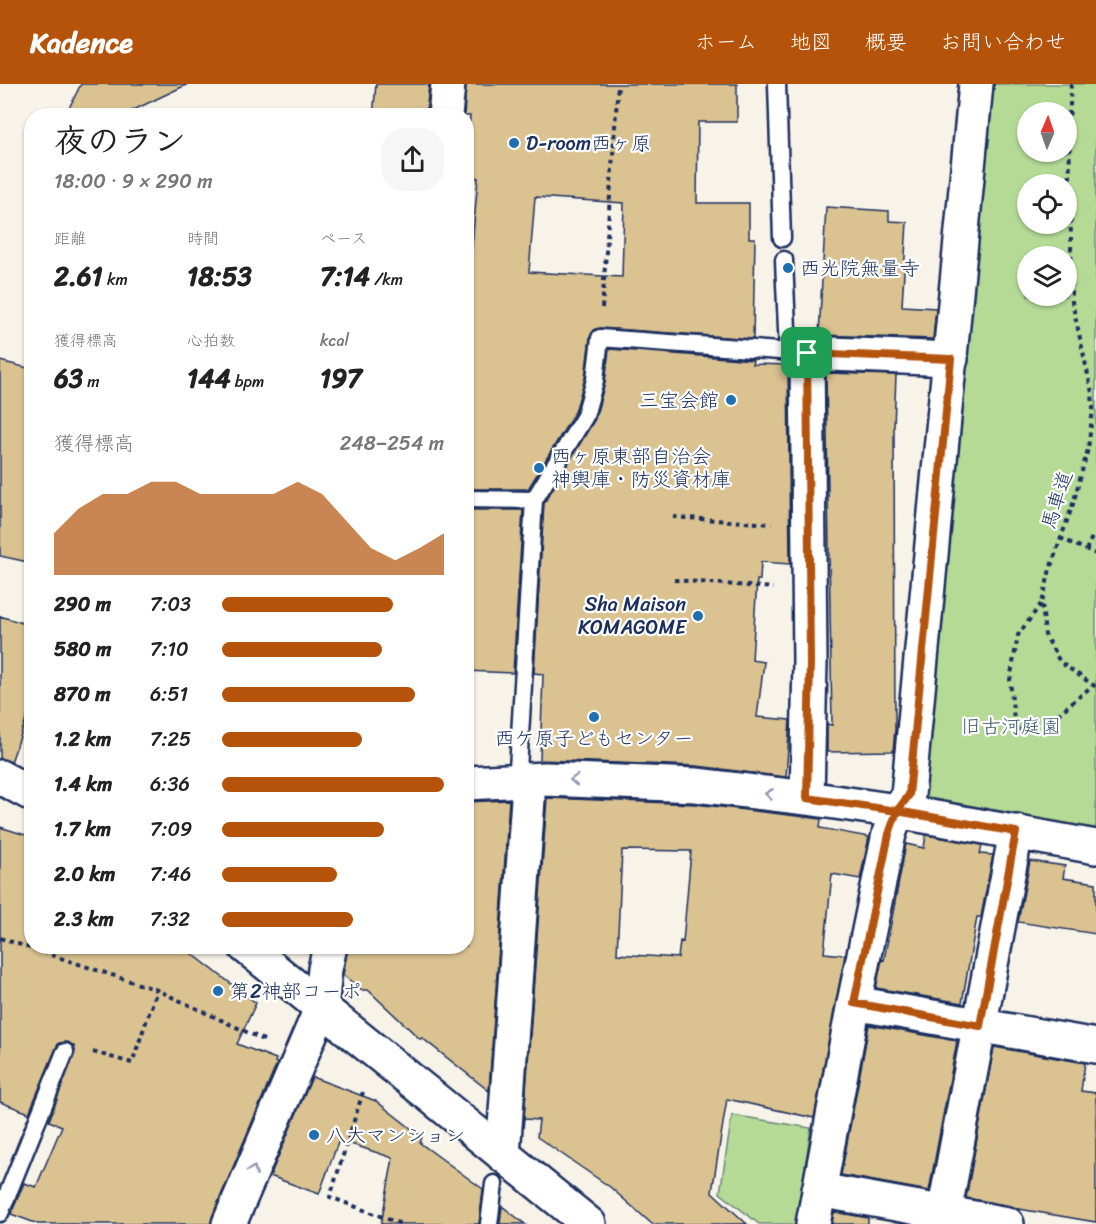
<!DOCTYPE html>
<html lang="ja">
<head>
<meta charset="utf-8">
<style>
  :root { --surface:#fff; --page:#f6f6f6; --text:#222; --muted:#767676; --accent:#b45309 }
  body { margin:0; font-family:Sriracha,"Klee One",sans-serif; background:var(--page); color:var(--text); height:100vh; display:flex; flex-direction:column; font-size:22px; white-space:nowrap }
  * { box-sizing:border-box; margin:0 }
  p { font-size:20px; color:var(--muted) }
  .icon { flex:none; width:33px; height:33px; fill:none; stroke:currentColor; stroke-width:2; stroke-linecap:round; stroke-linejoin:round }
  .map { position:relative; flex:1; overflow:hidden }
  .panel { position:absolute; left:24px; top:24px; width:450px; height:846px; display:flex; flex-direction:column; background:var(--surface); border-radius:24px; box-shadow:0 2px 4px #0004 }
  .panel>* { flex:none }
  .needle { width:39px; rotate:2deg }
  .tools { position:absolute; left:1017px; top:18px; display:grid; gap:12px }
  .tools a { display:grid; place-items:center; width:60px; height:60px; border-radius:50%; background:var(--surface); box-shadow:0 2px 4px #0004; font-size:30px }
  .pin { position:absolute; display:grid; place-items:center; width:51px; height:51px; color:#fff; margin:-26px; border-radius:12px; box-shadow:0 3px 9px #0006 }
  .round { display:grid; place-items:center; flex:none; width:63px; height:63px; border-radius:24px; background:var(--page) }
  .head { display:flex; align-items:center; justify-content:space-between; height:102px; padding:0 30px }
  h1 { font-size:33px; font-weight:800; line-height:45px }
  .stats { display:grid; grid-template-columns:repeat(3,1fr); gap:9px; height:102px; padding:6px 30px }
  .stats div { display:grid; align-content:center }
  .stats b { font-size:26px; font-weight:800 }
  .stats small { font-size:16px; font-weight:400 }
  .stats p { font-size:16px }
  .chart { height:168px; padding:12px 30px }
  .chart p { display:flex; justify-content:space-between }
  .chart svg { width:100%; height:108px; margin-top:6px; fill:var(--accent); opacity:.7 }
  ul { padding:0 30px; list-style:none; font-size:20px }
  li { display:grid; grid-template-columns:96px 72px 1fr; align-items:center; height:45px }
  li i { height:15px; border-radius:8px; background:var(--accent) }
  header { display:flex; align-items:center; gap:36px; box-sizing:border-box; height:84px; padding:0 30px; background:var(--accent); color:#fff }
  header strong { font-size:28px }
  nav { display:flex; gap:33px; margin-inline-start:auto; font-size:21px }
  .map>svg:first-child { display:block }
  .green { fill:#b4da96; stroke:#68847a; stroke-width:1.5; fill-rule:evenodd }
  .building { fill:#dac291; stroke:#1b2f5e; stroke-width:1.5; fill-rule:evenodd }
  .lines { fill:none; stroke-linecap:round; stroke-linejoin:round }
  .service-casing { stroke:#1b2f5e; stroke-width:21 }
  .minor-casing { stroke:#1b2f5e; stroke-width:38 }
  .tertiary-casing { stroke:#1b2f5e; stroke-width:38 }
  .path { stroke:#1b2f5e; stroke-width:4; stroke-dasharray:4.5 4.5; stroke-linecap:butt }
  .service { stroke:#fff; stroke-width:16 }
  .minor { stroke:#fff; stroke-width:33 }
  .tertiary { stroke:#fff; stroke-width:33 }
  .oneway { stroke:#8d97ae }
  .route-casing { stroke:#fff; stroke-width:12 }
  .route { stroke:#b45309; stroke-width:8 }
  .poi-dot { fill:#1f6fb2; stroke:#fff; stroke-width:2 }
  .labels { text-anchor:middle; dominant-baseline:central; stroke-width:4.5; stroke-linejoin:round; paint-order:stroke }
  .poi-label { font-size:20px; fill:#1b2f5e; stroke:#fff; text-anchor:start }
  .street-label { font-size:20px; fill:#1b2f5e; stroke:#fff }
  .park-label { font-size:20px; fill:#415a6c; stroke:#fff }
</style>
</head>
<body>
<header>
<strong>Kadence</strong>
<nav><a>ホーム</a><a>地図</a><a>概要</a><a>お問い合わせ</a></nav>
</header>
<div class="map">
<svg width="1096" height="1140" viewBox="0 0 1096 1140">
  <rect width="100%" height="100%" fill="#f8f3e9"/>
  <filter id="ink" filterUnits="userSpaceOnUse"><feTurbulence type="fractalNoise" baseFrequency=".0167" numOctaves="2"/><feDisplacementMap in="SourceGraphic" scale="12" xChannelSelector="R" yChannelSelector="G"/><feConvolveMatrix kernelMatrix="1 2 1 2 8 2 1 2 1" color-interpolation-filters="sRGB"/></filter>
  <g filter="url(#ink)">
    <!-- green -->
    <path class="green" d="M 985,0 L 1096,0 L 1096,745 L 917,715 ZM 1028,28 L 1066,28 L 1066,68 L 1028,68 ZM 1028,100 L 1066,100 L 1066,140 L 1028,140 ZM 1028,172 L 1066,172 L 1066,212 L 1028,212 Z
      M 732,1031 L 811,1044 L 796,1140 L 759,1140 L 720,1109 Z"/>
    <!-- building -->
    <path class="building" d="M 81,0 L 188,0 L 121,32 L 65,32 Z
      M 376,0 L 429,0 L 426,32 L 373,32 Z
      M 466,0 L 737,0 L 737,38 L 698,38 L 697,119 L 749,119 L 749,154 L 755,154 L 753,255 L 601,244 L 595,245 L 590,253 L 585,294 L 575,328 L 528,405 L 466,405 L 466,195 L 469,195 L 478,94 L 466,92 L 470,32 L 464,32 ZM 535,113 L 624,119 L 622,193 L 529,188 Z
      M 826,123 L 889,127 L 889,137 L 907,138 L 902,222 L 936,224 L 933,255 L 819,251 Z
      M 609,265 L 753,276 L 752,280 L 788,281 L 790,480 L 761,478 L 760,496 L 757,496 L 752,576 L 764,578 L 757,633 L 790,636 L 786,693 L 697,682 L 540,676 L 543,590 L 534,589 L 544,419 L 595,335 L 605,299 Z
      M 0,277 L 32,285 L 32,459 L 28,478 L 0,472 Z
      M 826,289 L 896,291 L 894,343 L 895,645 L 893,667 L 827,668 L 827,640 L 832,641 Z
      M 466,426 L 523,426 L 513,589 L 466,587 Z
      M 0,532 L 32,542 L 32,619 L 11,678 L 0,674 Z
      M 547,714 L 695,720 L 805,733 L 821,735 L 820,744 L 869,753 L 860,795 L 832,790 L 824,869 L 845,871 L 814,1034 L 727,1015 L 712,1108 L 747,1140 L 652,1140 L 610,1103 L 537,1053 L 539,1036 L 524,1035 ZM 622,766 L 691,767 L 683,858 L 680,857 L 678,874 L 617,870 Z
      M 509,716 L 489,1007 L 422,954 L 420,955 L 368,906 L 362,906 L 343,891 L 348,862 L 466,862 L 466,718 Z
      M 0,743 L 32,753 L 32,862 L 182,862 L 256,919 L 237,960 L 276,975 L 275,978 L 277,979 L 212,1133 L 211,1140 L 38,1140 L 11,1130 L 24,1099 L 36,1103 L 62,1042 L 49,1037 L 75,967 L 74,962 L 68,958 L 59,959 L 56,964 L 29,1029 L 0,1018 Z
      M 926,751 L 982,761 L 980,770 L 993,771 L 981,833 L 977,833 L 962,919 L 876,904 L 882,875 L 884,876 L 906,760 L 924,764 Z
      M 1030,777 L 1065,782 L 1063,794 L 1096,799 L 1096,850 L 1018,838 Z
      M 869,941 L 957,957 L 929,1107 L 841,1091 Z
      M 994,963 L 1085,979 L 1081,1007 L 1096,1009 L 1096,1138 L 1019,1125 L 1010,1122 L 966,1114 Z
      M 312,993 L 376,1017 L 422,1053 L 420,1059 L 483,1105 L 479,1140 L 381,1140 L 393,1074 L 339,1056 L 319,1110 L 270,1092 Z
      M 502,1122 L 525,1140 L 500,1140 Z
      M 834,1128 L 868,1134 L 868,1140 L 832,1140 Z"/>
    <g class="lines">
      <!-- service casing -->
      <g class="service-casing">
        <path id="service" d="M 777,0 L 782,154
          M 784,176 L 788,268
          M 466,415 L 534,416 L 585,332 L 595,296 L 600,254 L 807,269
          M 525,697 L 518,685 L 534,416
          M 0,1129 L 65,968
          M 489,1140 L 494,1100"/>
      </g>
      <!-- minor casing -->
      <g class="minor-casing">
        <path id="minor" d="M 445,32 L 448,0
          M 466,699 L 545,695 L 696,701 L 807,714 L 897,727 L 1096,763
          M 807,714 L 810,578 L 807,269 L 951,275
          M 854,919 L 1096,962
          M 503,1071 L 528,715 L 525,697
          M 819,1106 L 1007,1140
          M 229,1140 L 321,925 L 325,885 L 330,862
          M 813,1140 L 854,919 L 889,750 L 897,727 L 908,711 L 976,0
          M 942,1140 L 1016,748"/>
      </g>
      <!-- tertiary casing -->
      <g class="tertiary-casing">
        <path id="tertiary" d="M 0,693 L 32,710
          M 245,862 L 589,1140"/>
      </g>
      <!-- path -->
      <path class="path" d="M 1071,0 L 1069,40 L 1072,218 L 1092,309 L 1093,325 L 1088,365 L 1073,420 L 1050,485 L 1042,519 L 1045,551 L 1060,578 L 1096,603
        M 602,224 L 618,0
        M 673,433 L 772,440
        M 1060,454 L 1096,470
        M 1086,466 L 1092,453
        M 674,496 L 773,504
        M 1041,520 L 1018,551 L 1010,596 L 1015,646 L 1055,633 L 1092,602
        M 0,854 L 157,906 L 268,958
        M 93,968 L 132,979 L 157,906
        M 363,1008 L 330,1113 L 401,1140"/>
      <!-- service -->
      <use href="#service" class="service"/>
      <!-- minor -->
      <use href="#minor" class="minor"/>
      <!-- tertiary -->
      <use href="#tertiary" class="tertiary"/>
    </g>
    <!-- one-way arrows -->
    <defs><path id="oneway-chevron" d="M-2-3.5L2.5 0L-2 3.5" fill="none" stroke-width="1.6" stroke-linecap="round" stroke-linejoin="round" transform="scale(1.5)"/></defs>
    <g class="oneway">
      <use href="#oneway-chevron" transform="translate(574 696) rotate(-178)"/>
      <use href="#oneway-chevron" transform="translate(769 710) rotate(-173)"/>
      <use href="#oneway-chevron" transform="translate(253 1086) rotate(-67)"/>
    </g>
  </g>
  <g class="lines" filter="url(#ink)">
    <!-- route casing -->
    <g class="route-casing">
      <path id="route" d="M 807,269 L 810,578 L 807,714 L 897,727 L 889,750 L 854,919 L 980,942 L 1016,748 L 897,727 L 909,711 L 951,275 L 807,269"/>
    </g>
    <!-- route -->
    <use href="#route" class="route"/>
  </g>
  <!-- markers -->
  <g class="poi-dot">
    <circle cx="514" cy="59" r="6"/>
    <circle cx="788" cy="184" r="6"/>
    <circle cx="731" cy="316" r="6"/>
    <circle cx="539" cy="384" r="6"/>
    <circle cx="698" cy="532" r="6"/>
    <circle cx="594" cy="633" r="6"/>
    <circle cx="218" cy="907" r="6"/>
    <circle cx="314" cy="1051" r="6"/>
  </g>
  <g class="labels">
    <!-- poi labels -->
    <g class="poi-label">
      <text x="526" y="59">D-room西ヶ原</text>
      <text x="800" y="184">西光院無量寺</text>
      <text x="719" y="316" text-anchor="end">三宝会館</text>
      <text x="551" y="372">西ヶ原東部自治会<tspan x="551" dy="23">神輿庫・防災資材庫</tspan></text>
      <text x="686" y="520" text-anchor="end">Sha Maison<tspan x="686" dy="23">KOMAGOME</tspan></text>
      <text x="594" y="654" text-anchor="middle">西ケ原子どもセンター</text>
      <text x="230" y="907">第2神部コーポ</text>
      <text x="326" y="1051">八大マンション</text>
    </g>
    <!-- street labels -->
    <g class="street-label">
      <text transform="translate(1057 416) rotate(-72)">馬車道</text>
    </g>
    <!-- park labels -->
    <g class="park-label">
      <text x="1011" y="642">旧古河庭園</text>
    </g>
  </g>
</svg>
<div class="tools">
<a><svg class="needle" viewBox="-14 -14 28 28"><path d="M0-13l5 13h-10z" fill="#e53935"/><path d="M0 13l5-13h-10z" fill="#767676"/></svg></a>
<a><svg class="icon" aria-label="locate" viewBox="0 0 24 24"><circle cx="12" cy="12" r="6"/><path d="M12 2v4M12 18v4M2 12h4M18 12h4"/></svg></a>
<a><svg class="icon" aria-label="layers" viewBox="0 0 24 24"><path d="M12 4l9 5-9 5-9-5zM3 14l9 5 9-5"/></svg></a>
</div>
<div class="pin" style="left:807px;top:269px;background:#1e9e55"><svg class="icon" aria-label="arrive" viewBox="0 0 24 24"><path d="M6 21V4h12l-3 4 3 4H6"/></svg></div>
<section class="panel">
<div class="head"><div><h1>夜のラン</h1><p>18:00 · 9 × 290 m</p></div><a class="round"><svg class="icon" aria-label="share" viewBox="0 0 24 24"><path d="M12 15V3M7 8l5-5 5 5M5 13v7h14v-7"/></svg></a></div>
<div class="stats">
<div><p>距離</p><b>2.61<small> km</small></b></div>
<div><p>時間</p><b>18:53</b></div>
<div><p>ペース</p><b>7:14<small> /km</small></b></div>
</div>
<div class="stats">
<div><p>獲得標高</p><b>63<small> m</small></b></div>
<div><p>心拍数</p><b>144<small> bpm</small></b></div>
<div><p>kcal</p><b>197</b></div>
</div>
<div class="chart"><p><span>獲得標高</span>248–254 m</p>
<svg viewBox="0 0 160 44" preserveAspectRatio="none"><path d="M0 44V27L10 17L20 11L30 11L40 6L50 6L60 11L70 11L80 11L90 11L100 6L110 11L120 22L130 33L140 38L150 33L160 27V44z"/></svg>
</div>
<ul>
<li><b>290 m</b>7:03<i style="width:77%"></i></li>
<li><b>580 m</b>7:10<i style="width:72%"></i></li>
<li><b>870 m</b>6:51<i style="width:87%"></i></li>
<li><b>1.2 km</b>7:25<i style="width:63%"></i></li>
<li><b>1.4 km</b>6:36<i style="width:100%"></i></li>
<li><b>1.7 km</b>7:09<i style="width:73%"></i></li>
<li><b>2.0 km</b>7:46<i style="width:52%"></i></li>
<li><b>2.3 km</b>7:32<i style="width:59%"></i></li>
</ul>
</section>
</div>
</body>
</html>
